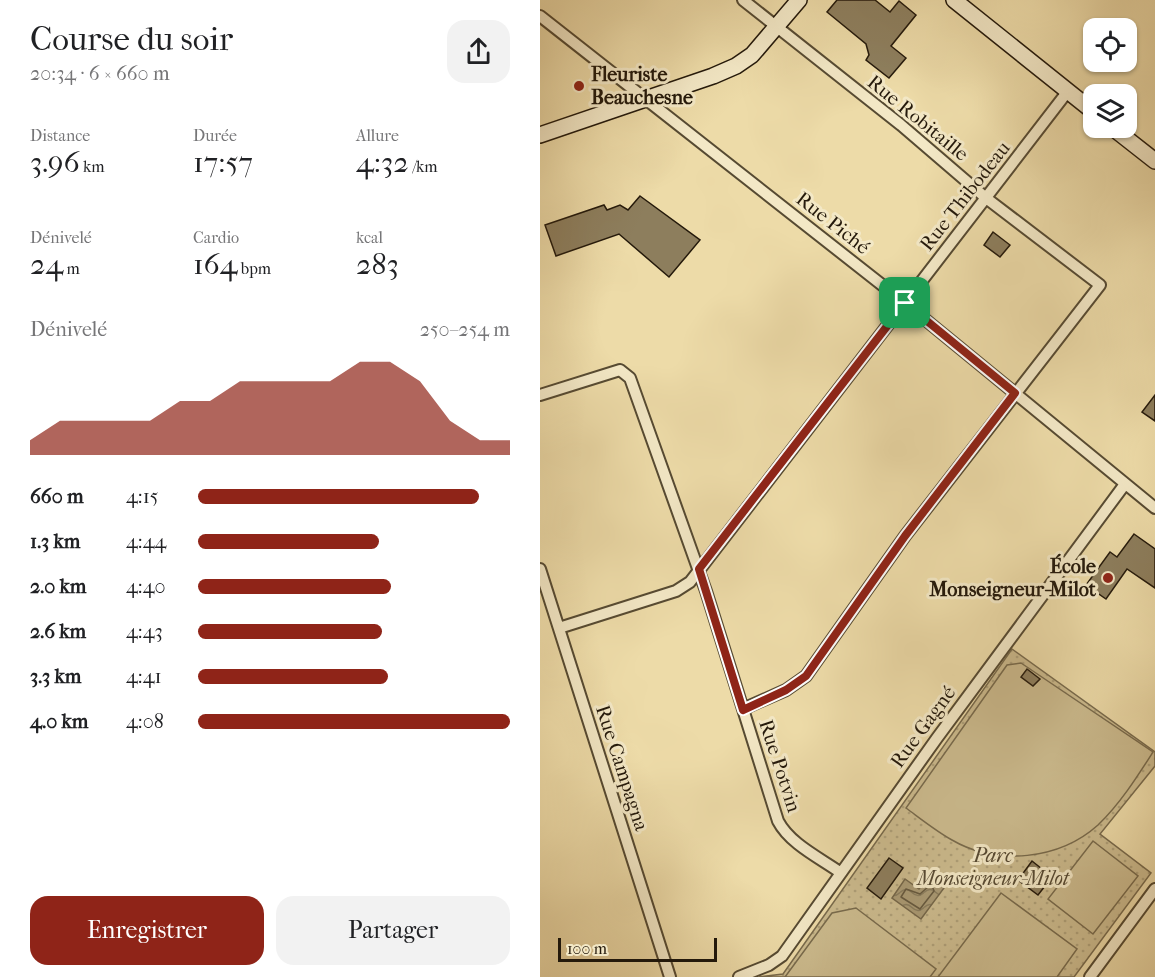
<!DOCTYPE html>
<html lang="fr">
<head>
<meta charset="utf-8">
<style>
  :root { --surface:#fff; --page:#f2f2f2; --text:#202124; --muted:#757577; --accent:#8f2418 }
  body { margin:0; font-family:"IM FELL French Canon",serif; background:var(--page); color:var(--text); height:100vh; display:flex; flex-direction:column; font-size:22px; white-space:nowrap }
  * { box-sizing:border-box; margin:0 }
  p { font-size:20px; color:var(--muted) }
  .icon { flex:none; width:33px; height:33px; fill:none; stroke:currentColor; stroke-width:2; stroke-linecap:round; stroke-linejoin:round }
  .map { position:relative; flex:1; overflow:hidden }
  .details { display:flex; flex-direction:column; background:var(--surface); width:540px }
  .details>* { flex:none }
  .fabs { position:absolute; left:543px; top:18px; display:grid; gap:12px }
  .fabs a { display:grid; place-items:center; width:54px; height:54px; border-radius:12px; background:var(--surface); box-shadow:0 2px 4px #0004; font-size:30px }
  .scale { position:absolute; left:18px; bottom:15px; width:159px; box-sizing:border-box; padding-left:6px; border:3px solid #24190b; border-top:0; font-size:16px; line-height:21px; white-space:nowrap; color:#24190b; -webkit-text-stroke:4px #f3e8c6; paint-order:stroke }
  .pin { position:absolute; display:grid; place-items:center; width:51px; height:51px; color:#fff; margin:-26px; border-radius:12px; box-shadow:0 3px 9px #0006 }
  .round { display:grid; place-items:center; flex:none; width:63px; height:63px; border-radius:18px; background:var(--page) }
  .overview { display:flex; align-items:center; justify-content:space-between; height:102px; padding:0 30px }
  h1 { font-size:33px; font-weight:600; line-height:45px }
  .stats { display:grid; grid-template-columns:repeat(3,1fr); gap:9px; height:102px; padding:6px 30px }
  .stats div { display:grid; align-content:center }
  .stats b { font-size:30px; font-weight:600 }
  .stats small { font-size:16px; font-weight:400 }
  .stats p { font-size:16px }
  .chart { height:168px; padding:12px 30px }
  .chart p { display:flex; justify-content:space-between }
  .chart svg { width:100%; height:108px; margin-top:6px; fill:var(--accent); opacity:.7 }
  .primary-button { display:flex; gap:12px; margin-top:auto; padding:12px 30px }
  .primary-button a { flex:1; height:69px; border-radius:18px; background:var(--accent); color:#fff; font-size:24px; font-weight:600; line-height:69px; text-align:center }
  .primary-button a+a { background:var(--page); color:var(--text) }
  ul { padding:0 30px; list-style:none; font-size:20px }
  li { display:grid; grid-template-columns:96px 72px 1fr; align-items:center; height:45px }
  li i { height:15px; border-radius:8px; background:var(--accent) }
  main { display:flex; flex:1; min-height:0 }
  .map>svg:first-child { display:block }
  .park { fill:url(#park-dots); stroke:#786a4c; stroke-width:1.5 }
  .pitch { fill:#cbba8d; stroke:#786a4c; stroke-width:1.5 }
  .water { fill:url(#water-waves); stroke:#746649; stroke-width:1.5 }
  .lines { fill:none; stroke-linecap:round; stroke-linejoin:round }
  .shore { stroke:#66593f; stroke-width:1.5 }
  .building { fill:#8d7e5d; stroke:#24190b; stroke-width:1.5 }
  .street-casing { stroke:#564a32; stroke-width:14 }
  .secondary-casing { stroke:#24190b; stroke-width:18 }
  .street { stroke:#f3e8c6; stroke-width:10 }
  .secondary { stroke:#f3e8c6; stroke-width:15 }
  .route-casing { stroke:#fff; stroke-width:12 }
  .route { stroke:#8f2418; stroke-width:8 }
  .poi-dot { fill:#8f2418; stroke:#f3e8c6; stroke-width:2 }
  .labels { text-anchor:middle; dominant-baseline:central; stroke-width:6; stroke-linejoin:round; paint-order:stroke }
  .poi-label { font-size:20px; font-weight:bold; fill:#24190b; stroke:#f3e8c6; text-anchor:start }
  .street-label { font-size:20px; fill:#24190b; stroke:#f3e8c6 }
  .park-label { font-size:20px; font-style:italic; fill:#564932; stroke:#f3e8c6 }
</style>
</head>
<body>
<main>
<section class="details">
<div class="overview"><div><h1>Course du soir</h1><p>20:34 · 6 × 660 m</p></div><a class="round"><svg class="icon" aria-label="share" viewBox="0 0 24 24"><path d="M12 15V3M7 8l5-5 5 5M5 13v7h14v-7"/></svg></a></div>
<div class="stats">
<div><p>Distance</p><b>3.96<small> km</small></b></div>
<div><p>Durée</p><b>17:57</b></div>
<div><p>Allure</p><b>4:32<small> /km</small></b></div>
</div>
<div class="stats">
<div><p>Dénivelé</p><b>24<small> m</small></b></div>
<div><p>Cardio</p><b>164<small> bpm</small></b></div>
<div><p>kcal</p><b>283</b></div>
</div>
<div class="chart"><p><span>Dénivelé</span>250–254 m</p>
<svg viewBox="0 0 160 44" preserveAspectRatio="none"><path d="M0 44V38L10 30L20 30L30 30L40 30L50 22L60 22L70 14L80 14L90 14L100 14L110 6L120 6L130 14L140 30L150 38L160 38V44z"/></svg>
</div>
<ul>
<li><b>660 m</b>4:15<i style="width:90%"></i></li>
<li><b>1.3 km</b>4:44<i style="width:58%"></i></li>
<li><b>2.0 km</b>4:40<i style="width:62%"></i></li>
<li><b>2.6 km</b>4:43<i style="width:59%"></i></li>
<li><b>3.3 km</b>4:41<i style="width:61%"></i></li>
<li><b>4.0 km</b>4:08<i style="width:100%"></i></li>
</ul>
<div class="primary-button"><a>Enregistrer</a><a>Partager</a></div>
</section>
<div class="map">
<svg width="615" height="977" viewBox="0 0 615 977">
  <defs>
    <pattern id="park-dots" width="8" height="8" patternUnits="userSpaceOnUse" patternTransform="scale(1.5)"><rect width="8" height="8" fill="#cbba8d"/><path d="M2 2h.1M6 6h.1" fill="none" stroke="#ae9f78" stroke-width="1.8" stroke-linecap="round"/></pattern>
    <pattern id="water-waves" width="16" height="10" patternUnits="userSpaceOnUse" patternTransform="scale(1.5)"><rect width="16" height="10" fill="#a99973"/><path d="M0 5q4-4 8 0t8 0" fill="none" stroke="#897c5d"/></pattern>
  </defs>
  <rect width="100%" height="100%" fill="#eddba8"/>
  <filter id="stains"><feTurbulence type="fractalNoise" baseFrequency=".00333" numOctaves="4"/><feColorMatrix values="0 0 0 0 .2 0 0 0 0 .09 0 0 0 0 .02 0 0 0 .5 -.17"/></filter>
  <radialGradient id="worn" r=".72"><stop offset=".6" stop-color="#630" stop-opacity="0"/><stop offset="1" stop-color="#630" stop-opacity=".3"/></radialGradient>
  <!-- park -->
  <path class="park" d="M 472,649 L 615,752 L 615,766 L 560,834 L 611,873 L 534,977 L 219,977 L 243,974 Z"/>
  <!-- pitch -->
  <path class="pitch" d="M 481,663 L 613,752 C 597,777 580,804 558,825 C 519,860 457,866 412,840 C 396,831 381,819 366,808 L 467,665 Z
    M 553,841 L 598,876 L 553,934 L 508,899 Z
    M 461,893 L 537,949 L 517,977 L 398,977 Z
    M 316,908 L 396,969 L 390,977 L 245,977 L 292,913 Z"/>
  <!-- water -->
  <path class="water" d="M 388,877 L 404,888 L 381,919 L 352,898 L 365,879 L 379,889 Z"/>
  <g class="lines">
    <!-- shore -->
    <path class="shore" d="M 389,886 L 393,888 L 394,891 L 380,909 L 361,897 L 366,889 L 380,894 Z"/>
  </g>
  <!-- building -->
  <path class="building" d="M 297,0 L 335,0 L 350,12 L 359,1 L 376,15 L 351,46 L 366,58 L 349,78 L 326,60 L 329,55 L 326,44 L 287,12 Z
    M 100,196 L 160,240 L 129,277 L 79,234 L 16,256 L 5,225 L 64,205 L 67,210 L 80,205 L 88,210 Z
    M 453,232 L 470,245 L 460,257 L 444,245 Z
    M 615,395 L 615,421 L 602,412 Z
    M 594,534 L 615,549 L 615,588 L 587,569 L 566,599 L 546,585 L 570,552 L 577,557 Z
    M 487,669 L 500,679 L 493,686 L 481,677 Z
    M 349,858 L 363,868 L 341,899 L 327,888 Z
    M 492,861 L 512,877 L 498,895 L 478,880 Z"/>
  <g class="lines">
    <!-- street casing -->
    <g class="street-casing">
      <path id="street" d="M 203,0 L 361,125 L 446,198 L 560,285 L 365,536 L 266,676 L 246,690 L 203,709
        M 0,16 L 365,303 L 615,508
        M 0,395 L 80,370 L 90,378 L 166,591 L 238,821 C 250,844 280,858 301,873
        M 0,569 L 130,977
        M 19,628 L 136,591 L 150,582 L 528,91
        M 199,977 L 229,965 L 242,956 L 397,738 L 585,484
        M 550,977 L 615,889"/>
    </g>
    <!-- secondary casing -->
    <g class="secondary-casing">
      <path id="secondary" d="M 414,0 L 554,112
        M 573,128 L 615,161
        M 0,135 L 173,76 L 196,66 L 212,55 L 259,0"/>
    </g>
    <!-- street -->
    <use href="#street" class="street"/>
    <!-- secondary -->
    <use href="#secondary" class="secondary"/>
  </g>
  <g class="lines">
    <!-- route casing -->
    <g class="route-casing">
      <path id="route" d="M 365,303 L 475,393 L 365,536 L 266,676 L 246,690 L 203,710 L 159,569 Z"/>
    </g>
    <!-- route -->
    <use href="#route" class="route"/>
  </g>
  <!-- markers -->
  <g class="poi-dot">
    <circle cx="39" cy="86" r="6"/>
    <circle cx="568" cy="578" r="6"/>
  </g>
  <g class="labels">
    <!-- poi labels -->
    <g class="poi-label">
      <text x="51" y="74">Fleuriste<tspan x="51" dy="23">Beauchesne</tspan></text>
      <text x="556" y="566" text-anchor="end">École<tspan x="556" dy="23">Monseigneur-Milot</tspan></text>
    </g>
    <!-- street labels -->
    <g class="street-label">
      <text transform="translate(378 118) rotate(39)">Rue Robitaille</text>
      <text transform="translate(425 196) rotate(-52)">Rue Thibodeau</text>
      <text transform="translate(293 223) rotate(38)">Rue Piché</text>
      <text transform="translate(383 727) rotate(-54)">Rue Gagné</text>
      <text transform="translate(240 766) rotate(72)">Rue Potvin</text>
      <text transform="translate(82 768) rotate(72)">Rue Campagna</text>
    </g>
    <!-- park labels -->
    <g class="park-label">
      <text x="453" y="855">Parc<tspan x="453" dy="23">Monseigneur-Milot</tspan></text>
    </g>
  </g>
  <rect width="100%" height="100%" filter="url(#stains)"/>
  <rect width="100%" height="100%" fill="url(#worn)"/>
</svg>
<div class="fabs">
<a><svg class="icon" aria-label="locate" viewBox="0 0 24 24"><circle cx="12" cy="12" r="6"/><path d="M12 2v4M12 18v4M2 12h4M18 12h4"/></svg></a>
<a><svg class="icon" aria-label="layers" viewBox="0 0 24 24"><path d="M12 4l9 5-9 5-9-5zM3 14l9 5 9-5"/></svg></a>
</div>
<div class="scale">100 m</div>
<div class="pin" style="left:365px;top:303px;background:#1e9e55"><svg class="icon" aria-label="arrive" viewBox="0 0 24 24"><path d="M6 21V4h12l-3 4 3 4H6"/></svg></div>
</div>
</main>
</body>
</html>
